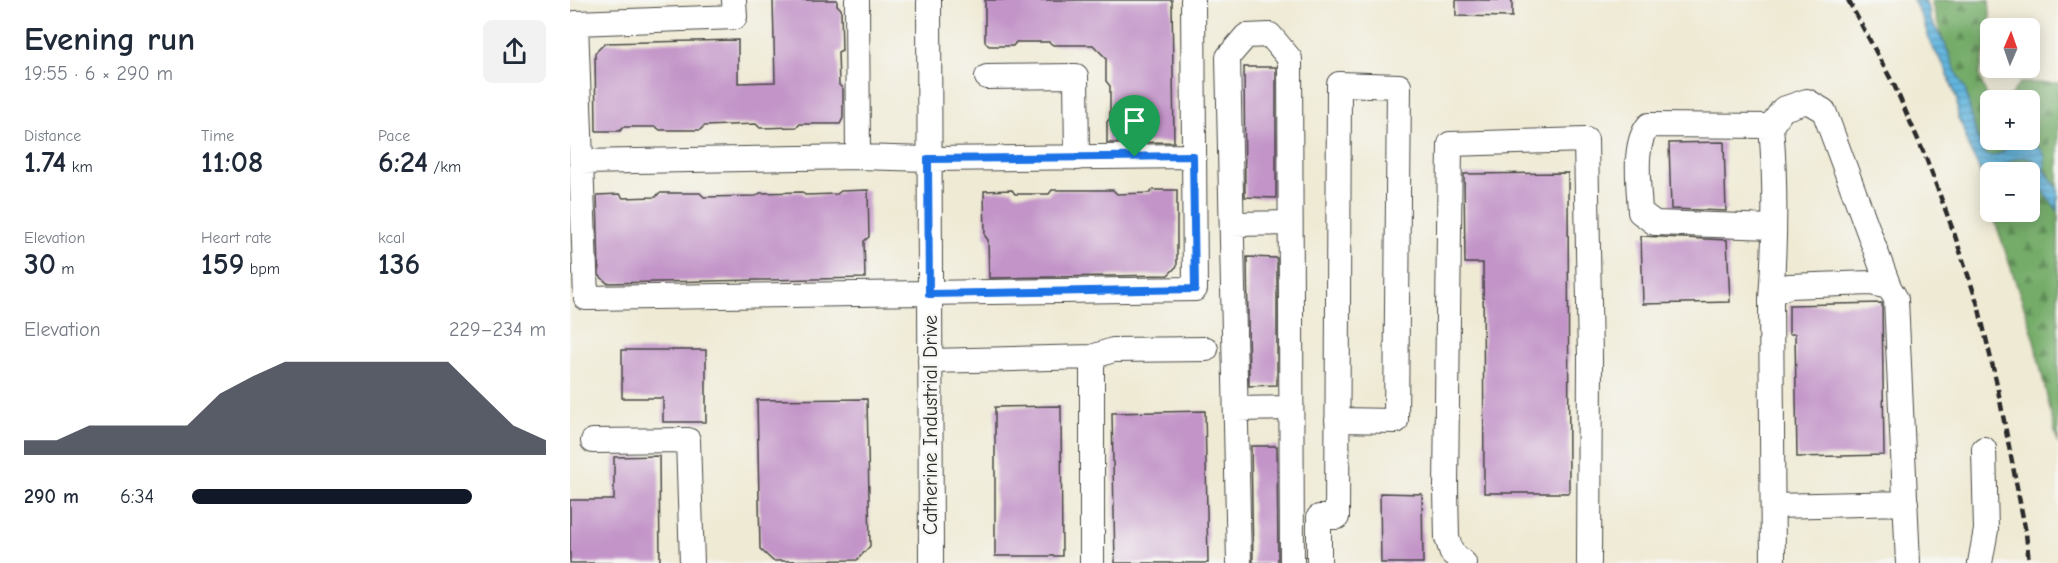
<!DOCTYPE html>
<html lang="en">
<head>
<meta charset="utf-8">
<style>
  :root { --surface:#fff; --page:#f2f2f3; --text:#1f2937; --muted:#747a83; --accent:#111827 }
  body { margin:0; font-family:"Comic Neue",sans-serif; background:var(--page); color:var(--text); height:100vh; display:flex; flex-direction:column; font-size:22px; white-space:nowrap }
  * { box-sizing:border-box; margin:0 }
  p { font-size:20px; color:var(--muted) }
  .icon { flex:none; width:33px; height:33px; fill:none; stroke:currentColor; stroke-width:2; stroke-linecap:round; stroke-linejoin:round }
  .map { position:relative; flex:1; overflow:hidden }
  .side { display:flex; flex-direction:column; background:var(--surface); width:570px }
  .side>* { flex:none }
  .needle { width:39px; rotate:2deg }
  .tools { position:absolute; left:1410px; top:18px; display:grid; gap:12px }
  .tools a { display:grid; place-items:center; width:60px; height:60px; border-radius:9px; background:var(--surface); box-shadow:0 3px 15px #0003; font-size:30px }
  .pin { position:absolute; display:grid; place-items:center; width:51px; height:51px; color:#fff; margin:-62px -26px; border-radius:50% 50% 50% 0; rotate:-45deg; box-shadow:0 0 6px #0007 }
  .pin .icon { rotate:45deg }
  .round { display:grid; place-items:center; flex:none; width:63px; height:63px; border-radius:9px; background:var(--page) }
  .summary { display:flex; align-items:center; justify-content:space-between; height:102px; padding:0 24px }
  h1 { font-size:33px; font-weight:800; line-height:45px }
  .figures { display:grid; grid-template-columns:repeat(3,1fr); gap:9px; height:102px; padding:6px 24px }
  .figures div { display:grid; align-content:center }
  .figures b { font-size:30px; font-weight:800 }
  .figures small { font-size:16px; font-weight:400 }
  .figures p { font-size:16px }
  .chart { height:168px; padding:12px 24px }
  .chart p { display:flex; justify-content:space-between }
  .chart svg { width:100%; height:108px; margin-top:6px; fill:var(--accent); opacity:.7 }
  ul { padding:0 24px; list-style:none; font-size:20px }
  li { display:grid; grid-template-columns:96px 72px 1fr; align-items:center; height:45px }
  li i { height:15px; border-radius:8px; background:var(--accent) }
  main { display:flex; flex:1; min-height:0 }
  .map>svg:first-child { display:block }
  .forest { fill:url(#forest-firs); stroke:#506c4a; stroke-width:1.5 }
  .water { fill:url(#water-rules); stroke:#477085; stroke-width:1.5 }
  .building { fill:#c294c8 }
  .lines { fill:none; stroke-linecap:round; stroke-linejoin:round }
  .minor-casing { stroke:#484844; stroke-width:26 }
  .minor { stroke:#fff; stroke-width:24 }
  .rail { stroke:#2b2b2b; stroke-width:4.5; stroke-dasharray:9 4.5; stroke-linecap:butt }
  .route-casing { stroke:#fff; stroke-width:12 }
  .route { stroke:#1a73e8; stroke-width:8 }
  .labels { text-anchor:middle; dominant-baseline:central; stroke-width:5; stroke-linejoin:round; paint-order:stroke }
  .street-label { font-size:20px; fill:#2b2b2b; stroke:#f6f6f2 }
</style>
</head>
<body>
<main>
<section class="side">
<div class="summary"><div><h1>Evening run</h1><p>19:55 · 6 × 290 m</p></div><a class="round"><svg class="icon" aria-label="share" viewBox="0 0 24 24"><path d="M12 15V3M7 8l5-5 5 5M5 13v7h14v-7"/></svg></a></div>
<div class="figures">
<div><p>Distance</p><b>1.74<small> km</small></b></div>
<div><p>Time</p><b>11:08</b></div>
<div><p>Pace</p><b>6:24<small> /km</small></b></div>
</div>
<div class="figures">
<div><p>Elevation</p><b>30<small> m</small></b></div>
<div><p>Heart rate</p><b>159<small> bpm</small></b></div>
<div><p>kcal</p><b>136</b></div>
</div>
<div class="chart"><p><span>Elevation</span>229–234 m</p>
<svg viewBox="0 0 160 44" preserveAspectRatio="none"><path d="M0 44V38L10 38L20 32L30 32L40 32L50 32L60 19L70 12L80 6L90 6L100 6L110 6L120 6L130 6L140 19L150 32L160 38V44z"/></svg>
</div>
<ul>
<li><b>290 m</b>6:34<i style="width:79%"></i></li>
</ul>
</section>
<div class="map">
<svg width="1488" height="563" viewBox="0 0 1488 563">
  <defs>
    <pattern id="forest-firs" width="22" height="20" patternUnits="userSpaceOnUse" patternTransform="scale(1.5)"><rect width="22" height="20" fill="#74ac69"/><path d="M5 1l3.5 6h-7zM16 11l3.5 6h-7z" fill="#5f8c57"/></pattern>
    <pattern id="water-rules" width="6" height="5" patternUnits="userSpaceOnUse" patternTransform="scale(1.5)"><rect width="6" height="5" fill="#63b6df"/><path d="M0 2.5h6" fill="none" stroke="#5294b5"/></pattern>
  </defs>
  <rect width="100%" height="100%" fill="#f6f6f2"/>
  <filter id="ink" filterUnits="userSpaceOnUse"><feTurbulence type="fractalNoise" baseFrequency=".0167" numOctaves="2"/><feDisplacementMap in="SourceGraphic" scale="12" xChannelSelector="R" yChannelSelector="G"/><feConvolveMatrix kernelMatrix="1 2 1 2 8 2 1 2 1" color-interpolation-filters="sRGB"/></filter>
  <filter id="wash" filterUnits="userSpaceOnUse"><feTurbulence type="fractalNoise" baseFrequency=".008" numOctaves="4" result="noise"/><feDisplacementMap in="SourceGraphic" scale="24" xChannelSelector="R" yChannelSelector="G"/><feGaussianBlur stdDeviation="1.35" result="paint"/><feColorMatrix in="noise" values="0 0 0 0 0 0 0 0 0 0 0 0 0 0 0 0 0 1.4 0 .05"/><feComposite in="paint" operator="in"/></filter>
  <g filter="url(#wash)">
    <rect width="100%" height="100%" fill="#efead4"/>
    <!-- forest -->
    <path class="forest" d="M 1361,0 L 1419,0 L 1421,27 L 1409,75 L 1420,104 L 1420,140 L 1460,140 L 1460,100 L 1437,100 L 1450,83 L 1488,83 L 1488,444 L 1461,327 L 1422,212 L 1460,212 L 1460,172 L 1420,172 L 1420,207 Z"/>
    <!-- water -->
    <path class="water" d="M 1343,0 L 1354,0 L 1359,10 L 1360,19 L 1375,44 L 1387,74 L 1395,88 L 1404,126 L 1411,148 L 1417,155 L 1423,156 L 1431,153 L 1437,148 L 1448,144 L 1463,144 L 1472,150 L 1475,157 L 1475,170 L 1488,189 L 1488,211 L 1464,179 L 1465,161 L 1460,158 C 1447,156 1437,160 1430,172 L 1420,172 L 1420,181 L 1412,174 L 1397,144 L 1394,129 L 1388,118 L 1387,100 L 1375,67 L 1361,45 L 1354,22 Z"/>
    <g id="blocks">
      <!-- building -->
      <path class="building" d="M 203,0 L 267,0 L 267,5 L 271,9 L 272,50 L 268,52 L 269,85 L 273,89 L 273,118 L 270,124 L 230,124 L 227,127 L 190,128 L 186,124 L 134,126 L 130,130 L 90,130 L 86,127 L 53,127 L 50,131 L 26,131 L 25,53 L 35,43 L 168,40 L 168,83 L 205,82 Z
        M 415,0 L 602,0 L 604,142 L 537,143 L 537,122 L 540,118 L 540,86 L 536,81 L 536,58 L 523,45 L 483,45 L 479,42 L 446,42 L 443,46 L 419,46 L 415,42 Z
        M 886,0 L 942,0 L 942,17 L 886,16 Z
        M 674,67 L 706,67 L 706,198 L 675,197 Z
        M 1154,142 L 1156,211 L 1101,209 L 1099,143 Z
        M 998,173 L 999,493 L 914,493 L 913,263 L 895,263 L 894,174 Z
        M 298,190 L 299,237 L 294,241 L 295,278 L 37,283 L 29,275 L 27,195 L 50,194 L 53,198 L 86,197 L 89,193 L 130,193 L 134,197 L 186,196 L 190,193 L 232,192 L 235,195 L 267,194 L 271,191 Z
        M 442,190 L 445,194 L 479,194 L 482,190 L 543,190 L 547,194 L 580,193 L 583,190 L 607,190 L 607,266 L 598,275 L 419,278 L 418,240 L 415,236 L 414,191 Z
        M 1071,236 L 1157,240 L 1160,302 L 1073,304 Z
        M 677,257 L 707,258 L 707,385 L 679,386 Z
        M 1312,303 L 1314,455 L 1227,457 L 1225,334 L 1219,334 L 1219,305 Z
        M 52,350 L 136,350 L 136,422 L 93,422 L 93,398 L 52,398 Z
        M 297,399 L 300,546 L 287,560 L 203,561 L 190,549 L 187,400 Z
        M 491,406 L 492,556 L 425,556 L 425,407 Z
        M 635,411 L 638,563 L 545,563 L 542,413 Z
        M 681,446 L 707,446 L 708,563 L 683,563 Z
        M 89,456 L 90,563 L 0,563 L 0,500 L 44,500 L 44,457 Z
        M 810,493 L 852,494 L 853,563 L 811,563 Z"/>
    </g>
  </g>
  <g filter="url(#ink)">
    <use href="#blocks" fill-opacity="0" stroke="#484844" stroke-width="1.5"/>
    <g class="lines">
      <!-- minor casing -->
      <g class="minor-casing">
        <path id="minor" d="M 164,0 L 165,17 L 6,23 L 16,298 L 625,289 L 623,0
          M 287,0 L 288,157
          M 359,0 L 361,563
          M 417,77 L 506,76 L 507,158
          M 1201,126 L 1079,125 C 1062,144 1069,186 1070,212 L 1085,223 L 1203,227
          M 11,162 L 288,157 L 358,159 L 623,156
          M 662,224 L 720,223
          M 1201,299 C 1205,242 1206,183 1201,126 L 1213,109 L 1237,101 L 1254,111 L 1319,287
          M 522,357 L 543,350 L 636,349
          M 360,361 L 522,357 L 522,563
          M 666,409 L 721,408
          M 23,441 L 118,440 L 122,563
          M 1203,506 L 1336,503
          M 669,563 L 658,57 L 676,36 L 700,35 L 720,59 L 722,563
          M 749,563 L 749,517 L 767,517 L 769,84 L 829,86 L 826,421 L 767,420
          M 894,563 L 882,553 L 877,538 L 876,488 L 880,144 L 1016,140 L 1020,358 L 1019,563
          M 1203,563 L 1201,299 L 1206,291 L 1219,286 L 1301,283 L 1319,287 L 1326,299 L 1338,563
          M 1410,563 L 1416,530 L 1414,449"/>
      </g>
      <!-- minor -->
      <use href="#minor" class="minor"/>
      <!-- rail -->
      <path class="rail" d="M 1278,0 L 1325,87 L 1356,158 L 1384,233 L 1408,305 L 1426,380 L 1456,533 L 1459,563"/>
    </g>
  </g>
  <g class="lines" filter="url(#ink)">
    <!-- route casing -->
    <g class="route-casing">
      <path id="route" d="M 623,156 L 625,289 L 359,294 L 358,159 Z"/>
    </g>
    <!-- route -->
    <use href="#route" class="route"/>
  </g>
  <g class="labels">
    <!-- street labels -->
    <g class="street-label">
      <text transform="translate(360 425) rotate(-90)">Catherine Industrial Drive</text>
    </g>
  </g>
</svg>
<div class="tools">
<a><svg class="needle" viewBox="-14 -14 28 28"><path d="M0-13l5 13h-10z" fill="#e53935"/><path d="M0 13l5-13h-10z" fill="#747a83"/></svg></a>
<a>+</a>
<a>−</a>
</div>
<div class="pin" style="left:565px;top:157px;background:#1e9e55"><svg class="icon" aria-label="arrive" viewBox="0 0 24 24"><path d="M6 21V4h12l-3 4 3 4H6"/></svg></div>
</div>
</main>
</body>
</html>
